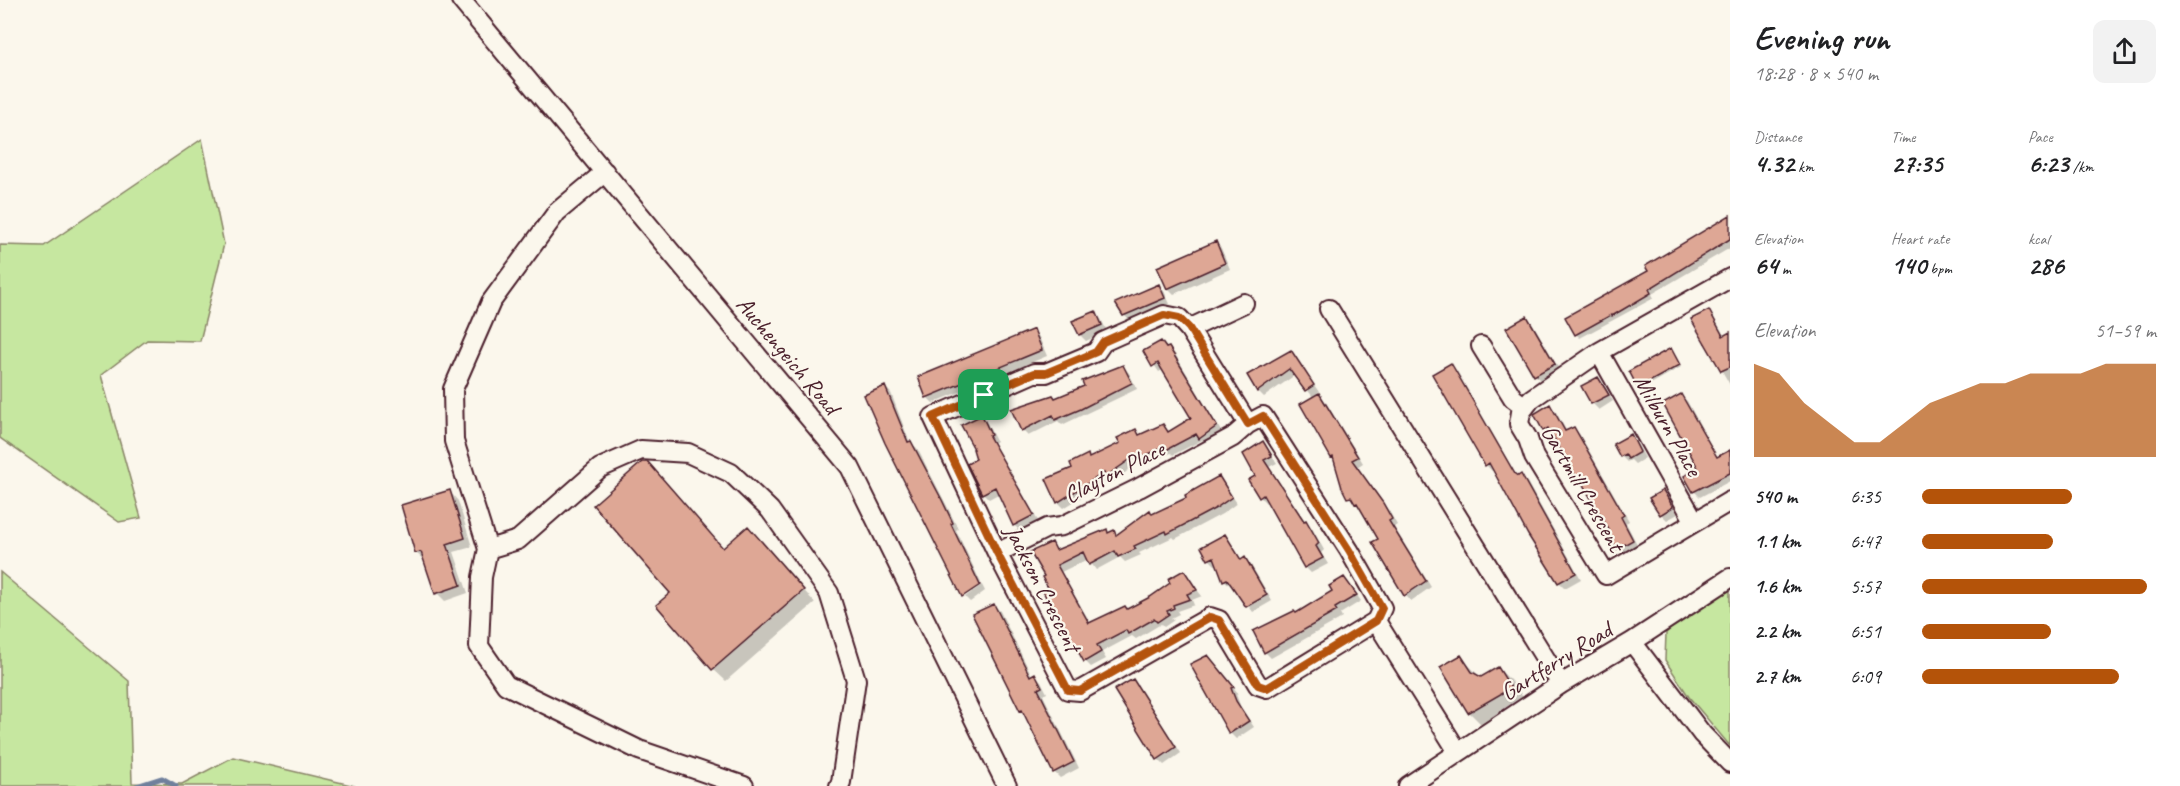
<!DOCTYPE html>
<html lang="en">
<head>
<meta charset="utf-8">
<style>
  :root { --surface:#fff; --page:#f2f2f2; --text:#202124; --muted:#757577; --accent:#b45309 }
  body { margin:0; font-family:Caveat,sans-serif; background:var(--page); color:var(--text); height:100vh; display:flex; flex-direction:column; font-size:22px; white-space:nowrap }
  * { box-sizing:border-box; margin:0 }
  p { font-size:20px; color:var(--muted) }
  .icon { flex:none; width:33px; height:33px; fill:none; stroke:currentColor; stroke-width:2; stroke-linecap:round; stroke-linejoin:round }
  .map { position:relative; flex:1; overflow:hidden }
  .panel { display:flex; flex-direction:column; background:var(--surface); width:450px }
  .panel>* { flex:none }
  .pin { position:absolute; display:grid; place-items:center; width:51px; height:51px; color:#fff; margin:-26px; border-radius:12px; box-shadow:0 3px 9px #0006 }
  .round { display:grid; place-items:center; flex:none; width:63px; height:63px; border-radius:12px; background:var(--page) }
  .overview { display:flex; align-items:center; justify-content:space-between; height:102px; padding:0 24px }
  h1 { font-size:33px; font-weight:800; line-height:45px }
  .figures { display:grid; grid-template-columns:repeat(3,1fr); gap:9px; height:102px; padding:6px 24px }
  .figures div { display:grid; align-content:center }
  .figures b { font-size:26px; font-weight:800 }
  .figures small { font-size:16px; font-weight:400 }
  .figures p { font-size:16px }
  .chart { height:168px; padding:12px 24px }
  .chart p { display:flex; justify-content:space-between }
  .chart svg { width:100%; height:108px; margin-top:6px; fill:var(--accent); opacity:.7 }
  ul { padding:0 24px; list-style:none; font-size:20px }
  li { display:grid; grid-template-columns:96px 72px 1fr; align-items:center; height:45px }
  li i { height:15px; border-radius:8px; background:var(--accent) }
  main { display:flex; flex:1; min-height:0 }
  .map>svg:first-child { display:block }
  .green { fill:#c6e7a0; stroke:#888366; stroke-width:1.5 }
  .shadow { fill:#0003 }
  .lines { fill:none; stroke-linecap:round; stroke-linejoin:round }
  .stream { stroke:#70809c; stroke-width:5 }
  .building { fill:#dea795; stroke:#4a1f2b; stroke-width:1.5 }
  .minor-casing { stroke:#4a1f2b; stroke-width:22 }
  .minor { stroke:#fbf7ec; stroke-width:18 }
  .route-casing { stroke:#fff; stroke-width:12 }
  .route { stroke:#b45309; stroke-width:8 }
  .labels { text-anchor:middle; dominant-baseline:central; stroke-width:4.5; stroke-linejoin:round; paint-order:stroke }
  .street-label { font-size:24px; fill:#4a1f2b; stroke:#fbf7ec }
</style>
</head>
<body>
<main>
<div class="map">
<svg width="1730" height="786" viewBox="0 0 1730 786">
  <rect width="100%" height="100%" fill="#fbf7ec"/>
  <filter id="ink" filterUnits="userSpaceOnUse"><feTurbulence type="fractalNoise" baseFrequency=".0167" numOctaves="2"/><feDisplacementMap in="SourceGraphic" scale="12" xChannelSelector="R" yChannelSelector="G"/><feConvolveMatrix kernelMatrix="1 2 1 2 8 2 1 2 1" color-interpolation-filters="sRGB"/></filter>
  <g filter="url(#ink)">
    <!-- green -->
    <path class="green" d="M 202,139 L 224,244 L 200,341 L 147,340 L 101,375 L 141,518 L 119,522 L 0,438 L 0,245 L 44,246 Z
      M 0,572 L 129,681 L 132,783 L 182,784 L 233,757 L 355,786 L 0,786 Z
      M 1730,583 L 1730,746 L 1689,697 L 1665,660 L 1666,633 L 1698,604 Z"/>
    <!-- shadow -->
    <path class="shadow" d="M 1730,215 L 1730,248 L 1652,294 L 1654,298 L 1580,338 L 1576,334 L 1650,271 Z
      M 1215,242 L 1221,248 L 1230,269 L 1174,294 L 1168,288 Z
      M 1158,285 L 1164,291 L 1170,304 L 1130,321 L 1124,315 Z
      M 1709,311 L 1714,317 L 1725,337 L 1730,339 L 1730,385 L 1693,320 Z
      M 1095,313 L 1101,319 L 1107,331 L 1086,341 L 1080,335 Z
      M 1527,318 L 1533,324 L 1560,371 L 1541,381 L 1535,375 L 1508,329 Z
      M 1033,331 L 1039,337 L 1047,356 L 933,403 L 927,397 Z
      M 1161,343 L 1175,354 L 1222,433 L 1206,444 L 1202,440 L 1173,455 L 1171,453 L 1147,463 L 1143,459 L 1113,482 L 1110,479 L 1064,508 L 1058,502 L 1074,469 L 1087,456 L 1090,459 L 1163,426 L 1170,432 L 1193,418 L 1164,369 L 1159,372 L 1145,352 Z
      M 1291,352 L 1319,392 L 1317,393 L 1325,401 L 1363,463 L 1357,467 L 1389,511 L 1397,525 L 1394,527 L 1431,587 L 1411,601 L 1405,595 L 1380,539 L 1362,509 L 1349,497 L 1336,461 L 1332,457 L 1314,398 L 1295,375 L 1264,397 L 1258,391 Z
      M 1673,352 L 1681,367 L 1642,389 L 1640,387 Z
      M 1451,365 L 1457,371 L 1518,478 L 1521,476 L 1527,482 L 1581,579 L 1565,588 L 1559,582 L 1494,470 L 1492,471 L 1486,465 Z
      M 1123,367 L 1129,373 L 1137,389 L 1062,425 L 1058,421 L 1028,436 L 1022,430 L 1056,400 Z
      M 1598,379 L 1604,385 L 1613,401 L 1599,410 L 1593,404 L 1583,387 Z
      M 885,387 L 891,393 L 910,443 L 917,448 L 948,508 L 958,529 L 956,530 L 981,583 L 964,594 Z
      M 1681,396 L 1687,401 L 1718,458 L 1730,451 L 1730,481 L 1700,497 L 1694,491 L 1701,468 Z
      M 1550,406 L 1556,412 L 1567,432 L 1574,429 L 1580,435 L 1629,521 L 1626,523 L 1638,546 L 1624,554 L 1618,548 L 1611,531 L 1583,482 L 1577,476 L 1554,434 L 1550,436 L 1546,431 L 1556,426 Z
      M 981,417 L 987,423 L 996,441 L 993,443 L 1038,521 L 1020,531 L 1014,525 L 1000,493 L 989,499 L 983,493 L 976,449 Z
      M 1630,436 L 1636,442 L 1645,458 L 1635,464 L 1631,460 L 1627,462 L 1621,456 Z
      M 1263,443 L 1277,463 L 1269,467 L 1306,522 L 1312,528 L 1324,550 L 1321,553 L 1328,564 L 1311,573 L 1305,567 L 1268,502 L 1266,503 L 1260,497 L 1257,477 Z
      M 1219,478 L 1237,503 L 1222,514 L 1175,539 L 1173,537 L 1139,553 L 1141,555 L 1125,562 L 1120,557 L 1096,570 L 1088,559 L 1061,572 L 1091,624 L 1151,598 L 1172,584 L 1183,572 L 1202,596 L 1192,600 L 1194,605 L 1177,611 L 1179,614 L 1171,618 L 1174,620 L 1164,627 L 1161,624 L 1136,639 L 1132,636 L 1102,652 L 1106,659 L 1091,667 L 1085,661 L 1073,639 L 1070,640 L 1064,634 L 1050,588 L 1051,543 L 1058,551 L 1106,531 L 1109,534 L 1114,532 L 1117,536 L 1153,515 L 1188,499 Z
      M 450,492 L 458,501 L 472,547 L 454,552 L 468,593 L 445,601 L 437,593 L 425,561 L 416,553 Z
      M 1662,492 L 1678,514 L 1667,520 L 1661,514 Z
      M 1225,536 L 1242,561 L 1245,559 L 1251,565 L 1272,601 L 1253,612 L 1233,585 L 1231,586 L 1224,580 L 1218,564 L 1215,565 L 1209,559 L 1203,547 Z
      M 760,540 L 815,603 L 726,681 L 713,669 L 672,593 L 723,549 Z
      M 982,585 L 985,591 L 970,602 L 965,597 Z
      M 1350,585 L 1361,601 L 1340,614 L 1342,618 L 1271,658 L 1265,652 L 1296,615 Z
      M 994,605 L 1000,611 L 1032,676 L 1035,675 L 1041,681 L 1047,693 L 1043,695 L 1079,768 L 1060,778 L 1054,772 Z
      M 1461,657 L 1481,678 L 1498,668 L 1516,686 L 1528,706 L 1487,730 L 1470,713 L 1443,667 Z
      M 1214,663 L 1238,693 L 1236,694 L 1241,708 L 1254,727 L 1236,739 L 1230,733 Z
      M 1132,681 L 1138,687 L 1181,753 L 1164,765 L 1158,759 Z"/>
    <g class="lines">
      <!-- stream -->
      <path class="stream" d="M 137,786 L 162,778 L 176,786"/>
    </g>
    <!-- building -->
    <path class="building" d="M 1730,215 L 1730,239 L 1649,289 L 1651,293 L 1612,316 L 1611,315 L 1575,335 L 1565,317 L 1648,271 L 1645,266 Z
      M 1216,241 L 1225,263 L 1167,289 L 1157,267 Z
      M 1159,284 L 1165,298 L 1123,316 L 1115,303 Z
      M 1709,310 L 1723,336 L 1730,332 L 1730,367 L 1721,371 L 1691,319 Z
      M 1096,311 L 1102,325 L 1079,335 L 1072,321 Z
      M 1527,316 L 1555,364 L 1534,376 L 1506,328 Z
      M 1034,329 L 1042,350 L 926,398 L 918,377 Z
      M 1161,341 L 1166,348 L 1169,347 L 1217,426 L 1199,439 L 1196,434 L 1166,450 L 1164,447 L 1140,458 L 1138,454 L 1105,477 L 1104,473 L 1057,503 L 1046,479 L 1072,468 L 1070,463 L 1088,454 L 1089,458 L 1120,443 L 1117,438 L 1136,429 L 1139,435 L 1163,424 L 1168,432 L 1191,418 L 1158,363 L 1152,367 L 1143,351 Z
      M 1671,348 L 1680,365 L 1638,388 L 1629,371 Z
      M 1291,350 L 1314,385 L 1305,391 L 1289,369 L 1257,392 L 1247,375 Z
      M 1451,363 L 1515,474 L 1518,476 L 1521,474 L 1576,573 L 1558,583 L 1528,535 L 1489,463 L 1485,466 L 1432,374 Z
      M 1123,365 L 1132,383 L 1081,409 L 1055,420 L 1053,415 L 1021,431 L 1011,409 L 1053,395 L 1055,398 L 1084,386 L 1082,381 Z
      M 1598,377 L 1609,395 L 1591,404 L 1581,386 Z
      M 885,386 L 908,442 L 911,441 L 942,500 L 953,523 L 951,524 L 980,585 L 962,597 L 885,443 L 864,395 Z
      M 1319,393 L 1358,457 L 1352,460 L 1383,503 L 1392,519 L 1389,521 L 1426,581 L 1404,596 L 1372,542 L 1378,539 L 1357,503 L 1355,504 L 1351,497 L 1347,498 L 1342,488 L 1333,457 L 1331,458 L 1300,404 Z
      M 1681,394 L 1717,457 L 1730,450 L 1730,473 L 1693,492 L 1684,476 L 1698,468 L 1663,404 Z
      M 1550,404 L 1565,431 L 1574,427 L 1624,515 L 1621,517 L 1633,540 L 1617,549 L 1607,532 L 1609,530 L 1578,476 L 1576,477 L 1548,428 L 1543,431 L 1534,414 Z
      M 982,415 L 991,435 L 989,436 L 1034,515 L 1013,526 L 995,487 L 982,494 L 967,464 L 976,459 L 973,449 L 974,449 L 961,425 Z
      M 1631,434 L 1640,452 L 1628,459 L 1625,454 L 1620,457 L 1613,444 Z
      M 1263,441 L 1272,456 L 1264,460 L 1304,521 L 1306,520 L 1319,543 L 1316,546 L 1323,558 L 1304,568 L 1263,495 L 1259,498 L 1248,480 L 1255,476 L 1243,454 Z
      M 642,462 L 648,462 L 723,548 L 748,526 L 804,590 L 712,670 L 656,605 L 670,593 L 593,505 Z
      M 1219,476 L 1232,497 L 1216,508 L 1167,534 L 1166,531 L 1134,546 L 1136,549 L 1118,557 L 1115,551 L 1089,565 L 1083,552 L 1057,565 L 1089,623 L 1125,606 L 1127,609 L 1150,597 L 1170,583 L 1168,579 L 1184,570 L 1197,590 L 1187,594 L 1190,599 L 1173,605 L 1174,608 L 1167,611 L 1169,614 L 1157,622 L 1154,619 L 1128,634 L 1126,630 L 1097,645 L 1101,652 L 1084,662 L 1068,633 L 1063,635 L 1050,610 L 1052,610 L 1043,591 L 1048,588 L 1042,577 L 1044,576 L 1030,552 L 1052,542 L 1056,550 L 1107,529 L 1108,533 L 1114,530 L 1116,535 L 1150,510 L 1152,514 L 1186,498 L 1185,495 Z
      M 450,490 L 465,538 L 447,544 L 461,585 L 435,594 L 421,552 L 415,553 L 401,505 Z
      M 1663,490 L 1673,507 L 1660,515 L 1649,498 Z
      M 1225,534 L 1241,560 L 1245,557 L 1267,595 L 1246,607 L 1227,579 L 1223,581 L 1214,557 L 1208,560 L 1201,547 Z
      M 1344,577 L 1357,595 L 1335,608 L 1337,611 L 1264,653 L 1253,631 L 1294,611 L 1296,613 L 1332,591 L 1329,586 Z
      M 994,604 L 1030,676 L 1035,673 L 1042,687 L 1038,689 L 1074,762 L 1053,773 L 1022,710 L 1020,711 L 972,614 Z
      M 1208,655 L 1234,687 L 1231,688 L 1236,701 L 1249,721 L 1229,734 L 1190,664 Z
      M 1461,655 L 1472,672 L 1481,677 L 1498,667 L 1511,688 L 1468,713 L 1440,667 Z
      M 1133,679 L 1176,747 L 1157,760 L 1114,690 Z"/>
    <g class="lines">
      <!-- minor casing -->
      <g class="minor-casing">
        <path id="minor" d="M 461,0 L 850,467 L 1007,786
          M 605,172 L 557,212 L 491,302 L 453,389 L 454,441 L 488,549 L 482,577 L 479,646 L 506,685 L 639,750 L 744,786
          M 1730,278 L 1599,352 L 1531,399 L 1521,412 L 1519,424 L 1528,439 L 1534,457 L 1606,575 L 1730,501
          M 1329,309 L 1561,684
          M 1189,329 L 1244,303
          M 1481,346 L 1513,398 L 1525,407
          M 1599,352 L 1695,522
          M 1248,424 L 1189,329 L 1179,318 L 1164,315 L 1103,342 L 1096,352 L 1046,373 L 1034,373 L 933,417 L 997,553 L 1068,690 L 1080,691 L 1210,617 L 1219,620 L 1258,685 L 1267,688 L 1376,621 L 1458,752
          M 488,549 L 518,540 L 600,468 L 641,450 L 688,453 L 731,473 L 770,510 L 829,593 L 856,680 L 841,782 L 839,786
          M 997,553 L 1047,528 L 1062,526 L 1139,488 L 1233,437 L 1248,424 L 1263,416 L 1349,550 L 1382,608 L 1376,621
          M 1632,642 L 1702,734 L 1730,763
          M 1408,786 L 1561,684 L 1632,642 L 1730,578"/>
      </g>
      <!-- minor -->
      <use href="#minor" class="minor"/>
    </g>
  </g>
  <g class="lines" filter="url(#ink)">
    <!-- route casing -->
    <g class="route-casing">
      <path id="route" d="M 1164,315 L 1179,318 L 1189,328 L 1248,424 L 1263,416 L 1349,550 L 1382,608 L 1376,621 L 1267,688 L 1258,685 L 1219,620 L 1210,617 L 1080,691 L 1068,690 L 997,553 L 933,417 L 1034,373 L 1046,373 L 1096,352 L 1103,342 Z"/>
    </g>
    <!-- route -->
    <use href="#route" class="route"/>
  </g>
  <g class="labels">
    <!-- street labels -->
    <g class="street-label">
      <text transform="translate(788 355) rotate(50)">Auchengeich Road</text>
      <text transform="translate(1668 425) rotate(60)">Milburn Place</text>
      <text transform="translate(1114 472) rotate(-27)">Clayton Place</text>
      <text transform="translate(1583 488) rotate(60)">Gartmill Crescent</text>
      <text transform="translate(1043 588) rotate(63)">Jackson Crescent</text>
      <text transform="translate(1556 661) rotate(-32)">Gartferry Road</text>
    </g>
  </g>
</svg>
<div class="pin" style="left:984px;top:395px;background:#1e9e55"><svg class="icon" aria-label="arrive" viewBox="0 0 24 24"><path d="M6 21V4h12l-3 4 3 4H6"/></svg></div>
</div>
<section class="panel">
<div class="overview"><div><h1>Evening run</h1><p>18:28 · 8 × 540 m</p></div><a class="round"><svg class="icon" aria-label="share" viewBox="0 0 24 24"><path d="M12 15V3M7 8l5-5 5 5M5 13v7h14v-7"/></svg></a></div>
<div class="figures">
<div><p>Distance</p><b>4.32<small> km</small></b></div>
<div><p>Time</p><b>27:35</b></div>
<div><p>Pace</p><b>6:23<small> /km</small></b></div>
</div>
<div class="figures">
<div><p>Elevation</p><b>64<small> m</small></b></div>
<div><p>Heart rate</p><b>140<small> bpm</small></b></div>
<div><p>kcal</p><b>286</b></div>
</div>
<div class="chart"><p><span>Elevation</span>51–59 m</p>
<svg viewBox="0 0 160 44" preserveAspectRatio="none"><path d="M0 44V6L10 10L20 22L30 30L40 38L50 38L60 30L70 22L80 18L90 14L100 14L110 10L120 10L130 10L140 6L150 6L160 6V44z"/></svg>
</div>
<ul>
<li><b>540 m</b>6:35<i style="width:64%"></i></li>
<li><b>1.1 km</b>6:47<i style="width:56%"></i></li>
<li><b>1.6 km</b>5:57<i style="width:96%"></i></li>
<li><b>2.2 km</b>6:51<i style="width:55%"></i></li>
<li><b>2.7 km</b>6:09<i style="width:84%"></i></li>
</ul>
</section>
</main>
</body>
</html>
